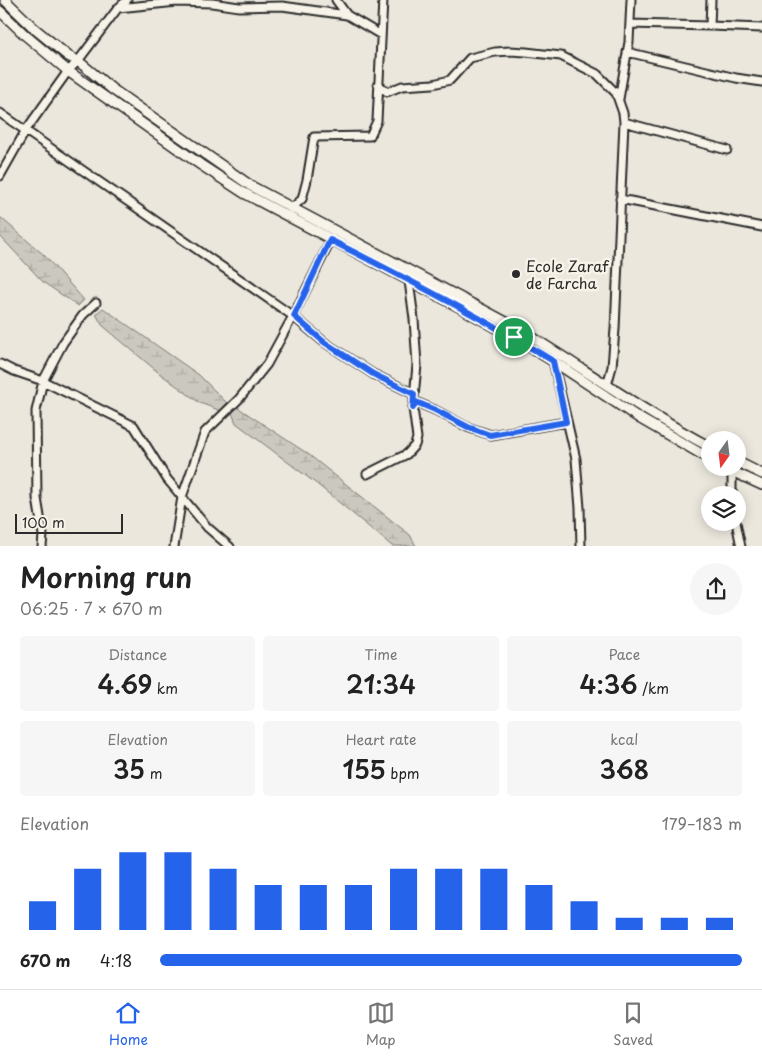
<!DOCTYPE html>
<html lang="en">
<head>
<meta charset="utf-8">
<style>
  :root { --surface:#fff; --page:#f6f6f6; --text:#222; --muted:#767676; --line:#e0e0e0; --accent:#2563eb }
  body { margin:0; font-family:"Playpen Sans",sans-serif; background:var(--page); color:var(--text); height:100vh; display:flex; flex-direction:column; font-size:19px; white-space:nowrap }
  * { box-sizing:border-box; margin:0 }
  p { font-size:16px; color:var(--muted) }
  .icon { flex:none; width:28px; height:28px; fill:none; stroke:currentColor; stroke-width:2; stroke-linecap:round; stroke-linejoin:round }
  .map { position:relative; height:546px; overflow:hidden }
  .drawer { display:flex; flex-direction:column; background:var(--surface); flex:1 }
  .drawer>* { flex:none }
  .needle { width:32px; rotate:194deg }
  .buttons { position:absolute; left:701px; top:431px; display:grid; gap:10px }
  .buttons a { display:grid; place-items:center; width:45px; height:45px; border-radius:50%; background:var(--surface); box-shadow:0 2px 12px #0003; font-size:25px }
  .scale { position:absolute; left:15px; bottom:12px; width:108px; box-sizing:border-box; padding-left:5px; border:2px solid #2b2b2b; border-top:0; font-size:14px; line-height:18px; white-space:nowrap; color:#2b2b2b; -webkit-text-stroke:4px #f7f3e8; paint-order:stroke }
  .pin { position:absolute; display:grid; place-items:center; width:42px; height:42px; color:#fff; margin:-21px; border:2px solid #fff; border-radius:50%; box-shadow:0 1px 5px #0007 }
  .round { display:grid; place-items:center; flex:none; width:52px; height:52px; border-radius:26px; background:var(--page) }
  .headline { display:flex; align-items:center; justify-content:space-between; height:85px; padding:0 20px }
  h1 { font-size:28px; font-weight:600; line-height:38px }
  .figures { display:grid; grid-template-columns:repeat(3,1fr); gap:8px; height:85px; padding:5px 20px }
  .figures div { display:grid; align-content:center; border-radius:5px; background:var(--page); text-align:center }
  .figures b { font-size:25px; font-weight:600 }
  .figures small { font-size:14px; font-weight:400 }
  .figures p { font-size:14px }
  .chart { height:140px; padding:10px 20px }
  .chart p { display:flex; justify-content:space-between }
  .chart svg { width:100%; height:90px; margin-top:5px; stroke:var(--accent); stroke-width:6 }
  ul { padding:0 20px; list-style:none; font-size:16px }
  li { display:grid; grid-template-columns:80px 60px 1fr; align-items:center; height:38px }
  li i { height:12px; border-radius:6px; background:var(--accent) }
  .menu { display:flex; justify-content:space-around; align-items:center; height:70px; border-top:1px solid var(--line); background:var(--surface); font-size:14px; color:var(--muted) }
  .menu a { display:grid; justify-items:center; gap:2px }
  .menu .active { color:var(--accent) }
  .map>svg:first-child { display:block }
  .wetland { fill:url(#wetland-marsh); stroke:#7b7a75 }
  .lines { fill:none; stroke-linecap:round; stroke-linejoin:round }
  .minor-casing { stroke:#2b2b2b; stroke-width:11 }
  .tertiary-casing { stroke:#2b2b2b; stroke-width:12 }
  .minor { stroke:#f7f3e8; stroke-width:7 }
  .tertiary { stroke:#f7f3e8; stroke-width:9 }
  .route-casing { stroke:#fff; stroke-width:10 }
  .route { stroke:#2563eb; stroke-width:6 }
  .poi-dot { fill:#2b2b2b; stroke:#f7f3e8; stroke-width:2 }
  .labels { text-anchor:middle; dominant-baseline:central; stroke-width:5; stroke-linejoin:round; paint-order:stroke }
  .poi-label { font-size:15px; fill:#2b2b2b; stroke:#f7f3e8; text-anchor:start }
</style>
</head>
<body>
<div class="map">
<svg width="762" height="547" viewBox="0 0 762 547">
  <defs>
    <pattern id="wetland-marsh" width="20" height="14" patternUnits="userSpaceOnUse" patternTransform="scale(1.25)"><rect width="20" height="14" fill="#cbc8bf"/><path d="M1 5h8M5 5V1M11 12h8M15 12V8" fill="none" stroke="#aeaca4"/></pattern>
  </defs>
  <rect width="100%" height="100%" fill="#ebe7dd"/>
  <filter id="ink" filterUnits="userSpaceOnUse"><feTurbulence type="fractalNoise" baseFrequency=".02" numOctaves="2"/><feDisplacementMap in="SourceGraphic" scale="10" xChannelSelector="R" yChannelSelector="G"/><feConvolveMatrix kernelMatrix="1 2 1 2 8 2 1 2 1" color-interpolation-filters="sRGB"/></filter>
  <g filter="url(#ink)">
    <!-- wetland -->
    <path class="wetland" d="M 0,217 L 44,255 L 84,300 L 78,306 L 43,282 L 0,236 Z
      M 103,308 L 199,375 L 227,403 L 221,411 L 200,403 L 159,373 L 102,325 L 96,314 Z
      M 237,407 L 308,454 L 410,535 L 416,546 L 392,546 L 318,485 L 236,423 L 232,413 Z"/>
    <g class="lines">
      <!-- minor casing -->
      <g class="minor-casing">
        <path id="minor" d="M 336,0 L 347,15
          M 118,8 L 177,2 L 212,3 L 239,7 L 282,6 L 347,15 L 381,35
          M 630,24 L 710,26 L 762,28
          M 710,26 L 711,0
          M 627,52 L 736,78 L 762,82
          M 378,84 L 387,92 L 402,86 L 433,84 L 450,80 L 470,58 L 495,52 L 510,51 L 526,52 L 561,56 L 597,74 L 616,93 L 623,113 L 624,122 L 615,329 L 612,367 L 607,385
          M 619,99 L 629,42 L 631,0
          M 0,113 L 293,316 L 267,364 L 239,399 L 205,432 L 182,497 L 174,547
          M 624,122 L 727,150
          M 0,176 L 26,130 L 68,71 L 78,61 L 118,8 L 127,0
          M 620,199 L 762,227
          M 291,209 L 302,199 L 307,180 L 314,137 L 370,136 L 377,121 L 383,0
          M 331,240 L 293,316 L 324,342 L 373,374 L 414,394
          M 553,361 L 576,459 L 580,508 L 581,547
          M 0,364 L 14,371 L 43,381 L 134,426 L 167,479 L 207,527 L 230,547
          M 413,408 L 416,402 L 435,410 L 467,427 L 491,435 L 566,422
          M 367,474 L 407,454 L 415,445 L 417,438 L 413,408 L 417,365 L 414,319 L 409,281
          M 732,495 L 732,472
          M 736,522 L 741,547
          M 42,547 L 43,535 L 37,498 L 36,411 L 43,381 L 63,343 L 83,315 L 96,303"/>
      </g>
      <!-- tertiary casing -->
      <g class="tertiary-casing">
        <path id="tertiary" d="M 5,0 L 35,29 L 68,56 L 78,61 L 112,89 L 251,186 L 519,329 C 583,368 644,412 710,447
          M 0,11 L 25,35 L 68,71 L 201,165 L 244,193 L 461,308 L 513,337 L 553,361 L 639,418 L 710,459
          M 738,462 L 762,474
          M 725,468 L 762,485"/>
      </g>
      <!-- minor -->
      <use href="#minor" class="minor"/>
      <!-- tertiary -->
      <use href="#tertiary" class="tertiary"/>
    </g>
  </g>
  <g class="lines" filter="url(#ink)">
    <!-- route casing -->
    <g class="route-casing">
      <path id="route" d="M 330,240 C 406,278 481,317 553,361 L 566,422 L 490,435 L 468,427 L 435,410 L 416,402 L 413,408 L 414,394 L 373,374 L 324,342 L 294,316 Z"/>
    </g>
    <!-- route -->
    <use href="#route" class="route"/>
  </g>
  <!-- markers -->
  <circle class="poi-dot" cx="516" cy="274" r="5"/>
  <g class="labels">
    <!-- poi labels -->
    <g class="poi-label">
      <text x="526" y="265">Ecole Zaraf<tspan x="526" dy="17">de Farcha</tspan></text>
    </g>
  </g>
</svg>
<div class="buttons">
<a><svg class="needle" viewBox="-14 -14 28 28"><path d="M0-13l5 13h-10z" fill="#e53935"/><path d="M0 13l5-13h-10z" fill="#767676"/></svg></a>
<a><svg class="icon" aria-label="layers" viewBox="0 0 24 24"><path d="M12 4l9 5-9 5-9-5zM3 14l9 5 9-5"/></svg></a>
</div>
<div class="scale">100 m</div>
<div class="pin" style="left:514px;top:337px;background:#1e9e55"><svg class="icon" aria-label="arrive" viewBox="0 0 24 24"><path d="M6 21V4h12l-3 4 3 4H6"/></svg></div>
</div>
<section class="drawer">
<div class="headline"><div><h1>Morning run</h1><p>06:25 · 7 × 670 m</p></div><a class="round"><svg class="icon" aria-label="share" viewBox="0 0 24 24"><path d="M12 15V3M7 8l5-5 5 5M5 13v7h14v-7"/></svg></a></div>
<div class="figures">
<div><p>Distance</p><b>4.69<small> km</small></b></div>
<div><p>Time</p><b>21:34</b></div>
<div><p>Pace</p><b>4:36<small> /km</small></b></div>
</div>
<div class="figures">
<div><p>Elevation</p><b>35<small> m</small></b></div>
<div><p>Heart rate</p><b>155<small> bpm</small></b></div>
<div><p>kcal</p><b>368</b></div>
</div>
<div class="chart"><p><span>Elevation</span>179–183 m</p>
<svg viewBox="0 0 160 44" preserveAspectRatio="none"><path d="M5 44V30M15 44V14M25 44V6M35 44V6M45 44V14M55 44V22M65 44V22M75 44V22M85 44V14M95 44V14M105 44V14M115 44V22M125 44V30M135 44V38M145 44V38M155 44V38"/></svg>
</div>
<ul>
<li><b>670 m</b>4:18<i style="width:100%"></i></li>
</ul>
</section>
<nav class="menu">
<a class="active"><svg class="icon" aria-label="home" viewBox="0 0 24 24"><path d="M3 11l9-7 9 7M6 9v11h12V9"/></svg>Home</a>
<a><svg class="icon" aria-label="map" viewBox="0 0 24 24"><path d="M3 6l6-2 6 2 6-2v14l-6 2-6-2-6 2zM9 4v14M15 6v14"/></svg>Map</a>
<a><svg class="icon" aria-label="saved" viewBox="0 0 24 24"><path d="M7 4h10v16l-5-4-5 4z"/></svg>Saved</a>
</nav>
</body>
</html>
